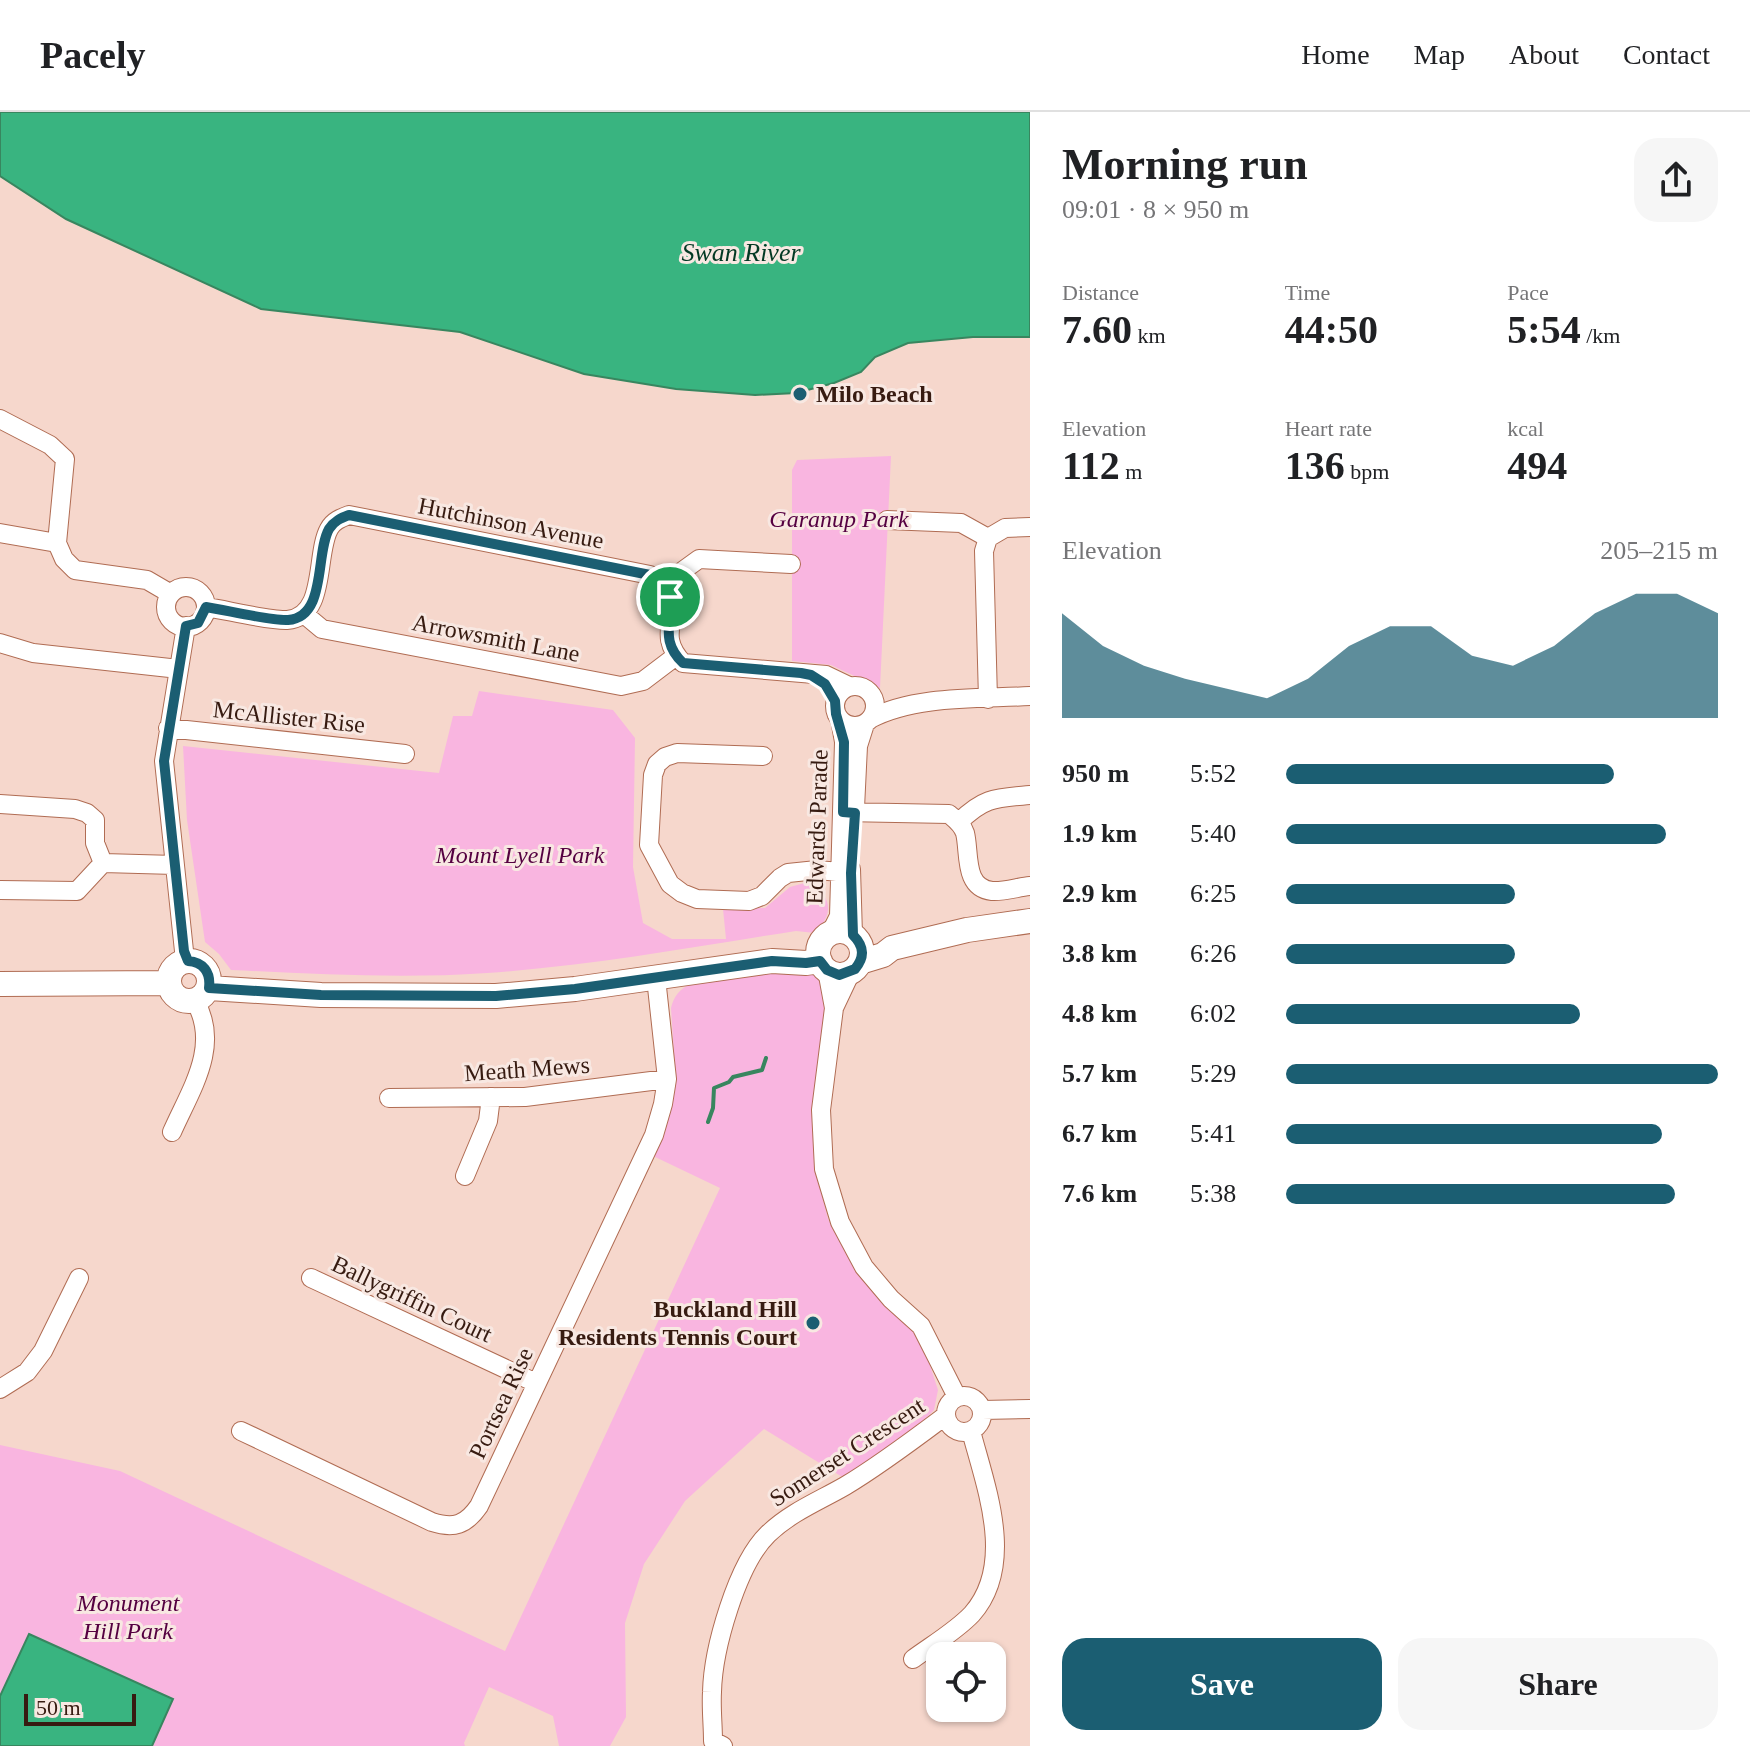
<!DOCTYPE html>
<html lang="en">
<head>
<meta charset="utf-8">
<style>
  :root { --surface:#fff; --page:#f6f6f6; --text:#202124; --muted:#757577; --line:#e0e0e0; --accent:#1b5e72 }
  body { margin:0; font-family:Georgia,serif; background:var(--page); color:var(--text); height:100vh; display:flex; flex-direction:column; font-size:30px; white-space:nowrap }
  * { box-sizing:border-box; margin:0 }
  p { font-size:26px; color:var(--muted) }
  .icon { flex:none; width:44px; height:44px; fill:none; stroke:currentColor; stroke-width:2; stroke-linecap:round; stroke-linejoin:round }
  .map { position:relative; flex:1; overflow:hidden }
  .details { display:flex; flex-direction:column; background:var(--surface); width:720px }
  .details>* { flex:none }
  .fabs { position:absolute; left:926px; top:1530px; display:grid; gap:16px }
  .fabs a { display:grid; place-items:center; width:80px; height:80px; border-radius:16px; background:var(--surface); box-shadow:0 2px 6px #0004; font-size:40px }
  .scale { position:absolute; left:24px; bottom:20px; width:112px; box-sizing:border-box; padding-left:8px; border:4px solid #371b11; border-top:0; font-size:22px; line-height:28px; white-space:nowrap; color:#371b11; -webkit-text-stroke:6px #f8e8e2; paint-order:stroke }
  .pin { position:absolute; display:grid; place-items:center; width:68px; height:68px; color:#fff; margin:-34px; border:4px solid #fff; border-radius:50%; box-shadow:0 2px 8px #0007 }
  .round { display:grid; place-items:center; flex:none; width:84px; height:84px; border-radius:24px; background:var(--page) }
  .overview { display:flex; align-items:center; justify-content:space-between; height:136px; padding:0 32px }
  h1 { font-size:44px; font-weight:800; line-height:60px }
  .stats { display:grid; grid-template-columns:repeat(3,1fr); gap:12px; height:136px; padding:8px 32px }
  .stats div { display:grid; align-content:center }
  .stats b { font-size:40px; font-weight:800 }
  .stats small { font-size:22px; font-weight:400 }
  .stats p { font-size:22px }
  .chart { height:224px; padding:16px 32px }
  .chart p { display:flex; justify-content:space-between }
  .chart svg { width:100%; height:144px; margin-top:8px; fill:var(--accent); opacity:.7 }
  .primary-button { display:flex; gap:16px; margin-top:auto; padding:16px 32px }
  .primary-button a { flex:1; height:92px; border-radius:24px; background:var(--accent); color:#fff; font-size:32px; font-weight:800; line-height:92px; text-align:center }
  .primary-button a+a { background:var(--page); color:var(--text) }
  ul { padding:0 32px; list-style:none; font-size:26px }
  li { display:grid; grid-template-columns:128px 96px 1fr; align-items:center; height:60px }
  li i { height:20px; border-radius:10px; background:var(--accent) }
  header { display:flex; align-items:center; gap:48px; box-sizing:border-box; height:112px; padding:0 40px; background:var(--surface); border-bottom:2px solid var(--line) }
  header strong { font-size:38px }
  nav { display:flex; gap:44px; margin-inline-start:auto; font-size:28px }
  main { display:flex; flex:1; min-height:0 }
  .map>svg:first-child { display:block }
  .green { fill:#f9b5e0 }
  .water { fill:#39b480; stroke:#38865f; stroke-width:2 }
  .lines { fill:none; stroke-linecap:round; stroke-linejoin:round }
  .stream { stroke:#38865f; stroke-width:4 }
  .street-casing { stroke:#b06c53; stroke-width:20 }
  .secondary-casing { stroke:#b06c53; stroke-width:26 }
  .street { stroke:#fff; stroke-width:18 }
  .secondary { stroke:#fff; stroke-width:24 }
  .route-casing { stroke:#fff; stroke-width:16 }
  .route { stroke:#1b5e72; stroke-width:10 }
  .poi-dot { fill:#1b5e72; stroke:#f8e8e2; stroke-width:3 }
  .labels { text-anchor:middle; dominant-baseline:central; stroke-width:6; stroke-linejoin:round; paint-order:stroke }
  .poi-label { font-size:24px; font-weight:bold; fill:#371b11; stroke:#f8e8e2; text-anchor:start }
  .park-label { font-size:24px; font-style:italic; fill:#550041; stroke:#f8e8e2 }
  .street-label { font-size:24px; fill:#371b11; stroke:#f8e8e2 }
  .water-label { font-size:26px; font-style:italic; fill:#033924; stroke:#f8e8e2 }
</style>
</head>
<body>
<header>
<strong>Pacely</strong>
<nav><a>Home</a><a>Map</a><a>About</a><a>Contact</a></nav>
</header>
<main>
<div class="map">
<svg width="1030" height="1634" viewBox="0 0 1030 1634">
  <rect width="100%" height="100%" fill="#f6d7cc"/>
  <!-- green -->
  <path class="green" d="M 891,344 L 880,576 L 831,553 L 792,549 L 792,358 L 797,348 Z
    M 479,579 L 613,598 L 635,626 L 633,755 L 643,811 L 672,827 L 726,827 L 723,797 L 765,796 L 790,775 L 808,770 C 833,785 834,801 815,821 L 796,819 C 693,835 590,854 487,861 C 401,867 316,862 231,858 L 219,842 L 205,830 L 187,708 L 183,634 L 439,661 L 453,604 L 472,604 Z
    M 774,857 L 810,860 L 823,872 L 825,901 L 815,1056 L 828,1107 L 851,1149 L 910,1215 L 924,1235 L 938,1278 L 934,1298 L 923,1309 L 844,1366 L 764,1317 L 685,1389 L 644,1452 L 625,1511 L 626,1605 L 610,1634 L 559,1634 L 553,1604 L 489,1575 L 464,1631 L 465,1634 L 0,1634 L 0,1333 L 120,1359 L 505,1539 L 720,1076 L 651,1043 L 675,957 L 671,896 C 674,884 679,878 690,872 Z"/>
  <!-- water -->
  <path class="water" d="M 0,0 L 1030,0 L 1030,225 L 973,225 L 908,231 L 875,245 L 861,260 L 834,271 L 796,281 L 755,283 L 676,277 L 584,262 L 460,220 L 261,197 L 66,107 L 0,64 Z
    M 29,1522 L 173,1587 L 152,1634 L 0,1634 L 0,1584 Z"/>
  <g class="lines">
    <!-- stream -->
    <path class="stream" d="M 708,1010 L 713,996 L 714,976 L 729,970 L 733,965 L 762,958 L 766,946"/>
    <!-- street casing -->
    <g class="street-casing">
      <path id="street" d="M 0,307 L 50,333 L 65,347 L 57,431 L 64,447 L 75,458 L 147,468 L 171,482
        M 887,408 L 961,411 L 988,426
        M 0,421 L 57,431
        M 663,473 L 699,447 L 791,452
        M166 495a20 20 0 1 1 40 0a20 20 0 1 1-40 0Z
        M 206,495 C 226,498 270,509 287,508 C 327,505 315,442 329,417 C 333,409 341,406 349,403 L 650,463 C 657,469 665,474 669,482 C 680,507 656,523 683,551 L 826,563 L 849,574
        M 304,502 L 322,517 L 621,574 L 643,569 L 676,544
        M 186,514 L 164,649 L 184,839 L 188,849
        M 0,531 L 33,541 L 179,557
        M835 594a20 20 0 1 1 40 0a20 20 0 1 1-40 0Z
        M 988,587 L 984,439 L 988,426 L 1005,416 L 1030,415
        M 870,607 C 915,583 980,587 1030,584
        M 168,616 L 405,642
        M 763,644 L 677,641 L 665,645 L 657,652 L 653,663 L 649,733 L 670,772 L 682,781 L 697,787 L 749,789 L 762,784 L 780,766 L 788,761 L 817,758 L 851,761
        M 0,692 L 75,697 L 87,701 L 95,708 L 95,731 L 103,751 L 77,779 L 0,778
        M 855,696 L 858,634 L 865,612
        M 843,700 L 949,702 C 956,708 962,712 965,721 C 970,740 963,776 992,779 C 1003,780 1019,775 1030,774
        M 959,710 C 984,685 996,686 1030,683
        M 103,751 L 175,753
        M 851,757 L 853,823
        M 830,822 L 839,804 L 844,630 L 840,607
        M 827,858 L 834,896 L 821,998 L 824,1057 L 840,1110 L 864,1155 L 891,1187 L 921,1214 L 957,1285
        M 834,896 L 851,860
        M 389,986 L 525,985 L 667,967
        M 172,1020 C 191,977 221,934 195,889
        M 465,1064 L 488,1009 L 491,985
        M 311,1166 L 536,1271
        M 0,1277 L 27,1260 L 43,1239 L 79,1166
        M946 1302a18 18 0 1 1 36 0a18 18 0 1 1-36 0Z
        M 982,1298 L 1030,1297
        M 241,1319 L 432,1410 C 454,1417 466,1413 479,1394 L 654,1023 L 663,992 L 667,967 L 656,866
        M 913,1547 C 932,1533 956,1519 972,1502 C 1016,1452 986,1376 971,1319
        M 723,1634 L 713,1629 C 713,1613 711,1596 712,1580 C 713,1537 737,1452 768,1422 C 791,1400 819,1389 845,1374 C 880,1353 913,1328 945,1304"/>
    </g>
    <!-- secondary casing -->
    <g class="secondary-casing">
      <path id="secondary" d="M818 841a22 22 0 1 1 44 0a22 22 0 1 1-44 0Z
        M169 869a20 20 0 1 1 40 0a20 20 0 1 1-40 0Z
        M 860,850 L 883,843 L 892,836 L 967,818 L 1030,809
        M 0,872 L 169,871
        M 209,876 L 321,883 L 496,884 L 575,877 L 772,849 L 806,851 L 820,849"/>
    </g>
    <!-- street -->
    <use href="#street" class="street"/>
    <!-- secondary -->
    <use href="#secondary" class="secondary"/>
  </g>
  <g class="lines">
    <!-- route casing -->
    <g class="route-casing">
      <path id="route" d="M 349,403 L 650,463 C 692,496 649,518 683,551 L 801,561 L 811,563 L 825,572 L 835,589 L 836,602 L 844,630 L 843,700 L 855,701 L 851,761 L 853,823 C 864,834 865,845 855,857 L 839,863 L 827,858 L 820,849 L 806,851 L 772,849 L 575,877 L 496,884 L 321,883 L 209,876 C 211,860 203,850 188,849 L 184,839 L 164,649 L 186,514 L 198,511 L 206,495 C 226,498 270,509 288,508 C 327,505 315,442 329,417 C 334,409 341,406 349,403 Z"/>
    </g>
    <!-- route -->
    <use href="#route" class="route"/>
  </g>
  <!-- markers -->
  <g class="poi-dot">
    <circle cx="800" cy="282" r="8"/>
    <circle cx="813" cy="1211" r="8"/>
  </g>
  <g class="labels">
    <!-- poi labels -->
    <g class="poi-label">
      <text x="816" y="282">Milo Beach</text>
      <text x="797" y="1197" text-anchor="end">Buckland Hill<tspan x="797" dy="28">Residents Tennis Court</tspan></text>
    </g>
    <!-- park labels -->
    <g class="park-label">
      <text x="839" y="407">Garanup Park</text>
      <text x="520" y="743">Mount Lyell Park</text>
      <text x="128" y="1491">Monument<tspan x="128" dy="28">Hill Park</tspan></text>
    </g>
    <!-- street labels -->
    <g class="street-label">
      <text transform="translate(511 411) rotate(11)">Hutchinson Avenue</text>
      <text transform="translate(496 526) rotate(11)">Arrowsmith Lane</text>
      <text transform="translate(289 605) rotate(6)">McAllister Rise</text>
      <text transform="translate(817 715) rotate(-88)">Edwards Parade</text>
      <text transform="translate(527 957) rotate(-4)">Meath Mews</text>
      <text transform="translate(412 1187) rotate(25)">Ballygriffin Court</text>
      <text transform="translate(501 1291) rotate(-65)">Portsea Rise</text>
      <text transform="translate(847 1340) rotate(-33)">Somerset Crescent</text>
    </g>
    <!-- water labels -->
    <g class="water-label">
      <text x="741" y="140">Swan River</text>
    </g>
  </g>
</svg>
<div class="fabs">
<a><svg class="icon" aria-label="locate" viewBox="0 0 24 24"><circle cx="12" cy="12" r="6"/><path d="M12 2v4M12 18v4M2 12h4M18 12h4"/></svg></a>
</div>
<div class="scale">50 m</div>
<div class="pin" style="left:670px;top:485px;background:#1e9e55"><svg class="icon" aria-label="arrive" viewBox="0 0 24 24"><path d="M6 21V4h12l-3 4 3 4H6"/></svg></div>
</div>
<section class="details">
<div class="overview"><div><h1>Morning run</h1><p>09:01 · 8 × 950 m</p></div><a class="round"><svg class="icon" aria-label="share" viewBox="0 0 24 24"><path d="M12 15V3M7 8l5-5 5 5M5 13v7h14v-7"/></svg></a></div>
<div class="stats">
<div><p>Distance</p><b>7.60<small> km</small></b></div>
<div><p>Time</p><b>44:50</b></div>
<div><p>Pace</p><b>5:54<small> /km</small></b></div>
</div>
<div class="stats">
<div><p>Elevation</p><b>112<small> m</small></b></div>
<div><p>Heart rate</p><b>136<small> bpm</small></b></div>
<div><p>kcal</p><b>494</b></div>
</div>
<div class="chart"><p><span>Elevation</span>205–215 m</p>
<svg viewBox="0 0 160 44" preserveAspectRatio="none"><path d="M0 44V12L10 22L20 28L30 32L40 35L50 38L60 32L70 22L80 16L90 16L100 25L110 28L120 22L130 12L140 6L150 6L160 12V44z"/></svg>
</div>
<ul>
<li><b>950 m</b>5:52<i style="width:76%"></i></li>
<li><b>1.9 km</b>5:40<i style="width:88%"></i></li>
<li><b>2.9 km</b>6:25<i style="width:53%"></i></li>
<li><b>3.8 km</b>6:26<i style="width:53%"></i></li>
<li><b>4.8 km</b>6:02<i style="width:68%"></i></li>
<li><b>5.7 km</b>5:29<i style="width:100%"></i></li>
<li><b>6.7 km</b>5:41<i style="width:87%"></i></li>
<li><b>7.6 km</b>5:38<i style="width:90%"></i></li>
</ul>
<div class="primary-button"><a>Save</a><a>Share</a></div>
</section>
</main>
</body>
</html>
